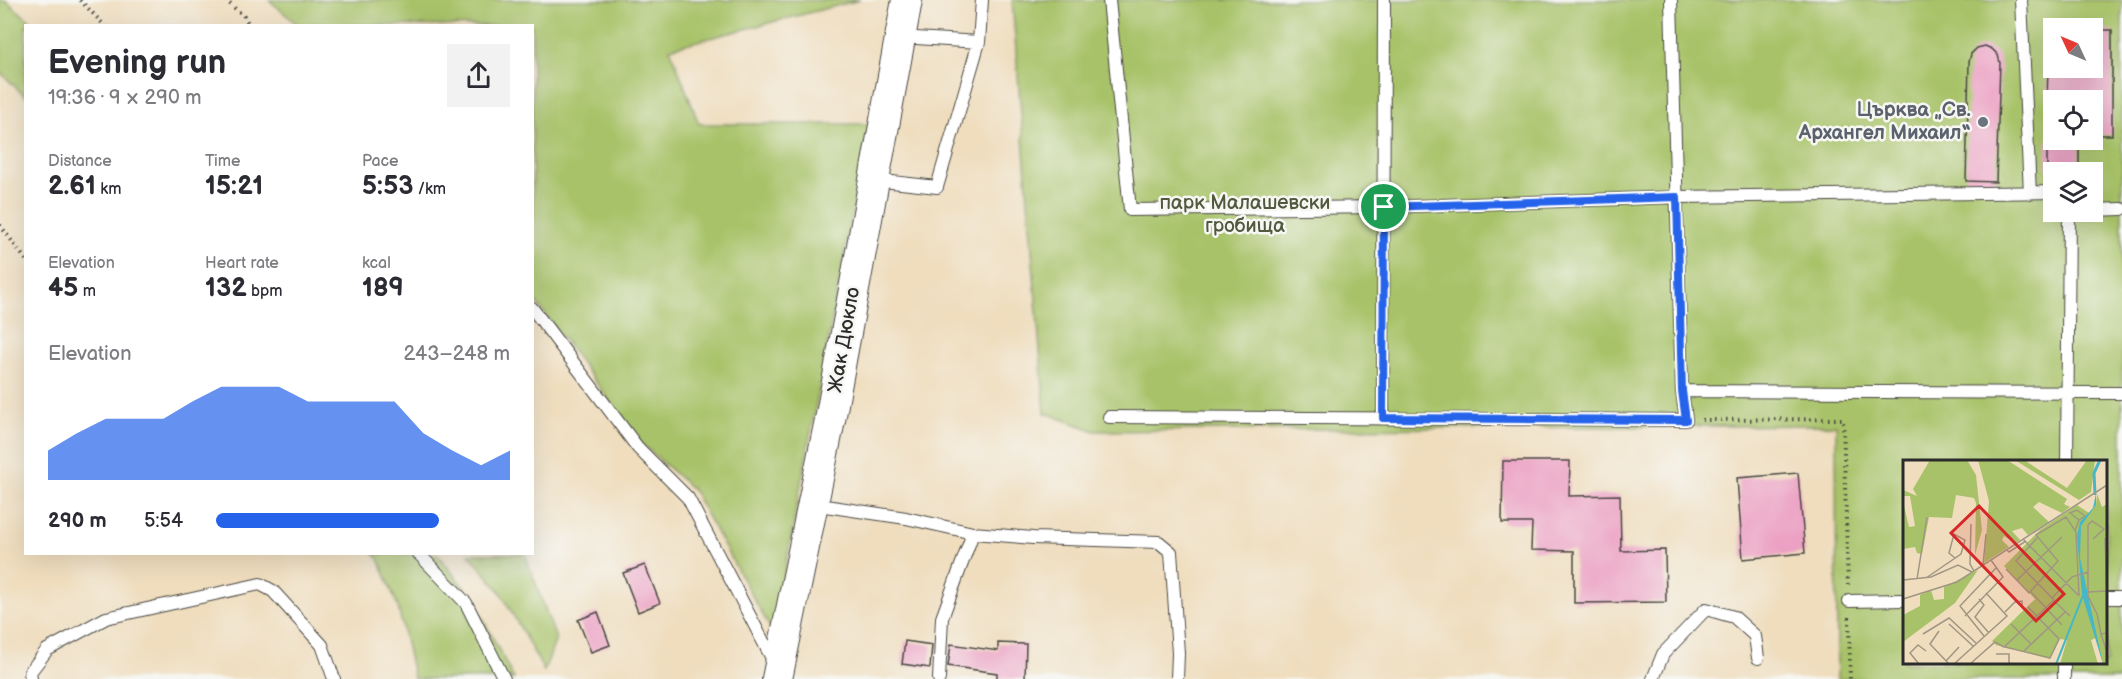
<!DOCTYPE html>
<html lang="en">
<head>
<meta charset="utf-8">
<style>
  :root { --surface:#fff; --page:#f2f2f3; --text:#2b2b33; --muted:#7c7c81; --accent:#2563eb }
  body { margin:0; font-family:"Balsamiq Sans",sans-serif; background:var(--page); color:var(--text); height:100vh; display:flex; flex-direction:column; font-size:22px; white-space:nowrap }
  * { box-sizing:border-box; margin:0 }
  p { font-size:20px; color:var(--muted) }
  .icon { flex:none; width:33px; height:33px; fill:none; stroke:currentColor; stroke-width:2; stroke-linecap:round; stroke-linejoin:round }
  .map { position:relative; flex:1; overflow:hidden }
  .side { position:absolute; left:24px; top:24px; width:510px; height:531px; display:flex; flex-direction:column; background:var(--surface); border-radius:0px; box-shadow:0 6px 24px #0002 }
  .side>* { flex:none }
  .needle { width:39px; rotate:314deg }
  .tools { position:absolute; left:2043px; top:18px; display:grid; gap:12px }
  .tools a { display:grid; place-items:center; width:60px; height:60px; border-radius:0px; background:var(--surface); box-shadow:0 6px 24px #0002; font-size:30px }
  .pin { position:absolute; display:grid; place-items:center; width:51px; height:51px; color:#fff; margin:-26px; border:3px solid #fff; border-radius:50%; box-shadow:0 2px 6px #0007 }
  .round { display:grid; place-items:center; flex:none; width:63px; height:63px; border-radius:0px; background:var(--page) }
  .head { display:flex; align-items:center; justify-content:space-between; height:102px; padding:0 24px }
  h1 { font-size:33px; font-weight:700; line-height:45px }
  .metrics { display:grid; grid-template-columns:repeat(3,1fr); gap:9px; height:102px; padding:6px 24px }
  .metrics div { display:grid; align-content:center }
  .metrics b { font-size:26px; font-weight:700 }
  .metrics small { font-size:16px; font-weight:400 }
  .metrics p { font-size:16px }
  .chart { height:168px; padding:12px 24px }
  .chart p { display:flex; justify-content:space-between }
  .chart svg { width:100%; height:108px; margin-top:6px; fill:var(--accent); opacity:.7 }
  ul { padding:0 24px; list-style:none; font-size:20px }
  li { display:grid; grid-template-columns:96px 72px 1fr; align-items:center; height:45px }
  li i { height:15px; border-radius:8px; background:var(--accent) }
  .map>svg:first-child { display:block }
  .green { fill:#a7c268; stroke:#69764a; stroke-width:1.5; fill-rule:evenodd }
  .building { fill:#eca0c3 }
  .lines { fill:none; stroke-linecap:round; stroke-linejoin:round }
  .service-casing { stroke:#484641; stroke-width:14 }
  .tertiary-casing { stroke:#484641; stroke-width:32 }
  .path { stroke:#484641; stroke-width:4; stroke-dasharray:1.5 4.5; stroke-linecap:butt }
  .service { stroke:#fff; stroke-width:12 }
  .tertiary { stroke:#fff; stroke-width:30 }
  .route-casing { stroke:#fff; stroke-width:12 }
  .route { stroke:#2563eb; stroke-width:8 }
  .worship-dot { fill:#6b7280; stroke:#f6f6f2; stroke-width:2 }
  .labels { text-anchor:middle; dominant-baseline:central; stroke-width:5; stroke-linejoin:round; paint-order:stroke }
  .worship-label { font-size:20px; font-weight:bold; fill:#5b616d; stroke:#f6f6f2; text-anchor:end }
  .park-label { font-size:20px; fill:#50583d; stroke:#f6f6f2 }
  .street-label { font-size:20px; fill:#2b2b2b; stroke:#f6f6f2 }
  .inset-river { fill:none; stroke:#48b6c4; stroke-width:3 }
  .inset-road { fill:none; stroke:#a19683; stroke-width:1.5 }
  .view { fill:#d62828; fill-opacity:0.15; stroke:#d62828; stroke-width:3 }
  .inset-edge { fill:none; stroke:#2b2b2b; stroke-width:3 }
</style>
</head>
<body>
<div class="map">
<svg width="2122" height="679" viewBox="0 0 2122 679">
  <rect width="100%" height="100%" fill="#f6f6f2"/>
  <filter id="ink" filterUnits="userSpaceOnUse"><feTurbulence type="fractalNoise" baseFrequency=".0167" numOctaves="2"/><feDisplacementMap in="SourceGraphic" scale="12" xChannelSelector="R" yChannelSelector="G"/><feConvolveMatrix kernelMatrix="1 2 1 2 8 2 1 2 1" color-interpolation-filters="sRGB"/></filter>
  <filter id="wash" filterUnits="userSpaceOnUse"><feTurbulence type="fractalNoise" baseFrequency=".008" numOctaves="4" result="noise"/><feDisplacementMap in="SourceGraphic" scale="24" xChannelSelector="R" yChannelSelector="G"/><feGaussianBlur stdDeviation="1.35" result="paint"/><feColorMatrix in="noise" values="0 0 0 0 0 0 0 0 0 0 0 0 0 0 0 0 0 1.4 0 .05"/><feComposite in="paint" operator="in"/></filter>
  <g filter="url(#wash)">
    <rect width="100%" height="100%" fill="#efddbd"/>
    <!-- green -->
    <path class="green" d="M 0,0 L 5,0 L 35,25 L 26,26 L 25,96 L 0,72 Z
      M 269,0 L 860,0 L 670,48 L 699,124 L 869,124 L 773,633 L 692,489 L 640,442 L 533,298 L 532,26 L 298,25 Z
      M 1012,0 L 2122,0 L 2122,679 L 1837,679 L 1836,425 L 1095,431 L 1045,413 ZM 2054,28 L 2092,28 L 2092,68 L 2054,68 ZM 2054,100 L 2092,100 L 2092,140 L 2054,140 ZM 2054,172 L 2092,172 L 2092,212 L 2054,212 ZM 1904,462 L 2106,462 L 2106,662 L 1904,662 Z
      M 374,554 L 437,554 L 473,599 L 514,679 L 414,679 L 398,607 L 379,559 Z
      M 469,554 L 525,554 L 556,639 L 544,671 L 500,591 Z"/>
    <g id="blocks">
      <!-- building -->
      <path class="building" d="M 2092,30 L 2112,30 L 2112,135 L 2092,135 L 2092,100 L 2047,100 L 2048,68 L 2092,68 Z
        M 1985,46 L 1992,49 L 1998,55 L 2000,63 L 1996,182 L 1966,181 L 1969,62 L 1971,54 L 1977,48 Z
        M 2047,140 L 2079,140 L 2079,168 L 2047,168 Z
        M 1503,461 L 1570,461 L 1569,496 L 1620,495 L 1621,551 L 1665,550 L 1666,602 L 1574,603 L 1574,551 L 1531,550 L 1532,523 L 1502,523 Z
        M 1798,473 L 1805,553 L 1743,559 L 1737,478 Z
        M 645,565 L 660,603 L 638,612 L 623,573 Z
        M 598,612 L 610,645 L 591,652 L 578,620 Z
        M 905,641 L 932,645 L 930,668 L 902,664 Z
        M 998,643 L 1026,644 L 1025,679 L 997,679 L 997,673 L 948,666 L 951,644 L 998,651 Z"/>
    </g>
  </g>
  <g filter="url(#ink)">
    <use href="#blocks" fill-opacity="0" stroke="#484641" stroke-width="1.5"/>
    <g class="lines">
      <!-- service casing -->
      <g class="service-casing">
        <path id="service" d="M 1109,0 L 1130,210 L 1384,207 L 1677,197 L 2054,192
          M 2021,0 L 2030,193
          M 900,37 L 979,42
          M 874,180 L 937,187 L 979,42 L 982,0
          M 2092,210 L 2122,209
          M 532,308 L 638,448 L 688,498 L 775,664
          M 1682,391 L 2122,393
          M 1109,417 L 1686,420 L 1682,391 L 1671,0
          M 1383,418 L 1384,0
          M 2067,462 L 2069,212
          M 812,504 L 906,518 L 973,533 L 1033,538 L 1159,542 L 1171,552 L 1178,653 L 1177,679
          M 419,554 L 466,603 L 504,679
          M 2106,598 L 2122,598
          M 1849,601 L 1904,600
          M 31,679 L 30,672 L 47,650 L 106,618 L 260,584 L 273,591 L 322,645 L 334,679
          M 939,679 L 942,618 L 973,533
          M 1653,679 L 1663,654 L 1706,609 L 1734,617 L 1755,636 L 1758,658
          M 2064,679 L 2064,662"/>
      </g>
      <!-- tertiary casing -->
      <g class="tertiary-casing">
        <path id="tertiary" d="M 777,679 L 831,415 L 907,0"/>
      </g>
      <!-- path -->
      <path class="path" d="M 80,0 L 105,26
        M 225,0 L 243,15 L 250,26
        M 0,225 L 26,260
        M 1702,420 L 1843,419 L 1848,585
        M 1849,617 L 1850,679"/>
      <!-- service -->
      <use href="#service" class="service"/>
      <!-- tertiary -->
      <use href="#tertiary" class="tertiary"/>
    </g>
  </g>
  <g class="lines" filter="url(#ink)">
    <!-- route casing -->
    <g class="route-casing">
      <path id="route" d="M 1677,197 L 1682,391 L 1686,420 L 1383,418 L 1384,207 Z"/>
    </g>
    <!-- route -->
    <use href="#route" class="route"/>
  </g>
  <!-- markers -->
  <circle class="worship-dot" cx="1983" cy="122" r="6"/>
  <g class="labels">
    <!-- worship labels -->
    <g class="worship-label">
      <text x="1971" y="110">Църква „Св.<tspan x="1971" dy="23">Архангел Михаил“</tspan></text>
    </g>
    <!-- park labels -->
    <g class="park-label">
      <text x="1245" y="203">парк Малашевски<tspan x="1245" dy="23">гробища</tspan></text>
    </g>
    <!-- street labels -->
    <g class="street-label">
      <text transform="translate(844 340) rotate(-80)">Жак Дюкло</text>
    </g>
  </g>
  <!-- overview -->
  <g transform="translate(1903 460)">
    <rect width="204" height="204" fill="#efddbd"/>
    <path d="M 27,0 L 64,0 L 73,15 L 79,70 L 72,95 L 73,43 L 71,38 L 53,35 L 49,58 L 26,57 L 19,94 L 14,93 L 12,87 L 0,89 L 0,42 L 6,67 L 12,66 L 7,36 L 0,36 L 0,30 L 14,36 L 10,29 ZM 75,0 L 104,0 L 164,39 L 161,44 L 167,47 L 159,53 L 136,42 L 130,47 L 146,62 L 125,75 L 119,68 L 109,71 L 117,80 L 112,83 L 101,76 L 99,80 L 106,87 L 81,103 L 86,41 ZM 112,0 L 121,0 L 164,28 L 184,0 L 192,0 L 188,32 L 176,40 ZM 194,34 L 199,47 L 204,44 L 204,204 L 200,204 L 193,178 L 188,180 L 195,204 L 157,204 L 164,180 L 157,179 L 147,199 L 93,185 L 89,181 L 132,139 L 101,106 L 137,70 L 174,45 L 186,53 L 193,45 ZM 75,110 L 52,143 L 0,182 L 0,155 L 17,146 L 17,135 L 28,130 L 31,140 L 41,139 L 41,127 Z" fill="#a7c268"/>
    <path d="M 193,33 L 193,45 L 178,66 L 177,98 L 200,204 L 180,138 L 155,202 L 152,204 L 179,135 L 174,76 L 177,62 L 190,48 Z" fill="#48b6c4"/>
    <path class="inset-river" d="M 192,35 L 191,13 L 197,0"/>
    <path class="inset-road" d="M 68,64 L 67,104 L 71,111M 172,71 L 176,60 L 182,56 L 174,50 L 167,53 L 176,60M 202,78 L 204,135M 120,79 L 175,135M 190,79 L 201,69 L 189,61 L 185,65 L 185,136 L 194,154 L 198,174 L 204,173M 104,90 L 106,92 L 123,81M 80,105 L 83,74M 103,109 L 126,133 L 155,101 L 133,75 L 163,57 L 173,72 L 176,136M 23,118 L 58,94 L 62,80 L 51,74 L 46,93 L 52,98M 14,119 L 24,57M 0,120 L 28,117 L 55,105 L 69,112M 114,120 L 159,77M 127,131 L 159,165M 185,132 L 203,131M 149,138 L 169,117 L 185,112M 0,139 L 54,122 L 204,25M 76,139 L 81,145 L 72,157 L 86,173M 150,140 L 167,156M 102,152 L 112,142 L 119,141 L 119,145M 62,156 L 100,117 L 88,100M 46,164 L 70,186M 108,164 L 128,184M 36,171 L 27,184 L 46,204M 20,174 L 46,158 L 73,183M 198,174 L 204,192M 81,176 L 57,146 L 93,108M 102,187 L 147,198 L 156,179 L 125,147M 121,191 L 162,152M 93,194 L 106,194 L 106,203M 43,201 L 56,187M 16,204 L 7,193 L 15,185 L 23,191M 51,204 L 104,156 L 83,133M 67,204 L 92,182 L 101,187 L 151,140 L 113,101 L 134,78"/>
    <path class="view" d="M 76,46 L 161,134 L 133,161 L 48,73 Z"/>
    <rect width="204" height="204" class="inset-edge"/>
  </g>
</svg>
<div class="tools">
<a><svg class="needle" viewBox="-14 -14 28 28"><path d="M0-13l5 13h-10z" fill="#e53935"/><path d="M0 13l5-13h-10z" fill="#7c7c81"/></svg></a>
<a><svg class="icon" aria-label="locate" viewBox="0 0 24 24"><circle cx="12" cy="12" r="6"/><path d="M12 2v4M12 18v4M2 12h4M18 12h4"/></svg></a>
<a><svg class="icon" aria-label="layers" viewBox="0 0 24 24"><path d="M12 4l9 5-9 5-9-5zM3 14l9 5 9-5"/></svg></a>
</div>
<div class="pin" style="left:1384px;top:207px;background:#1e9e55"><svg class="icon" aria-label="arrive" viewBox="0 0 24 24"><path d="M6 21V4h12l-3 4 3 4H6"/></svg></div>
<section class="side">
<div class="head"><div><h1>Evening run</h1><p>19:36 · 9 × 290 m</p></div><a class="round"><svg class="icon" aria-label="share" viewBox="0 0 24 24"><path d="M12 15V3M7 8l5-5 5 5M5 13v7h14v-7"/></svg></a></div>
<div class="metrics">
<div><p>Distance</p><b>2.61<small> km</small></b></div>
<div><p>Time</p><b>15:21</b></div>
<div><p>Pace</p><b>5:53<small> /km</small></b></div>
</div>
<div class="metrics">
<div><p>Elevation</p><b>45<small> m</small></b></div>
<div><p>Heart rate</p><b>132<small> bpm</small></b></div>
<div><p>kcal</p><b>189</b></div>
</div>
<div class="chart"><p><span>Elevation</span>243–248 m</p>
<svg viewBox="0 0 160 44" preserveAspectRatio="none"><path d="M0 44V32L10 25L20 19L30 19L40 19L50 12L60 6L70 6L80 6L90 12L100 12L110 12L120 12L130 25L140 32L150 38L160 32V44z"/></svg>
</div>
<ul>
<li><b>290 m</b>5:54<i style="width:76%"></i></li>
</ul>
</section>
</div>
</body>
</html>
